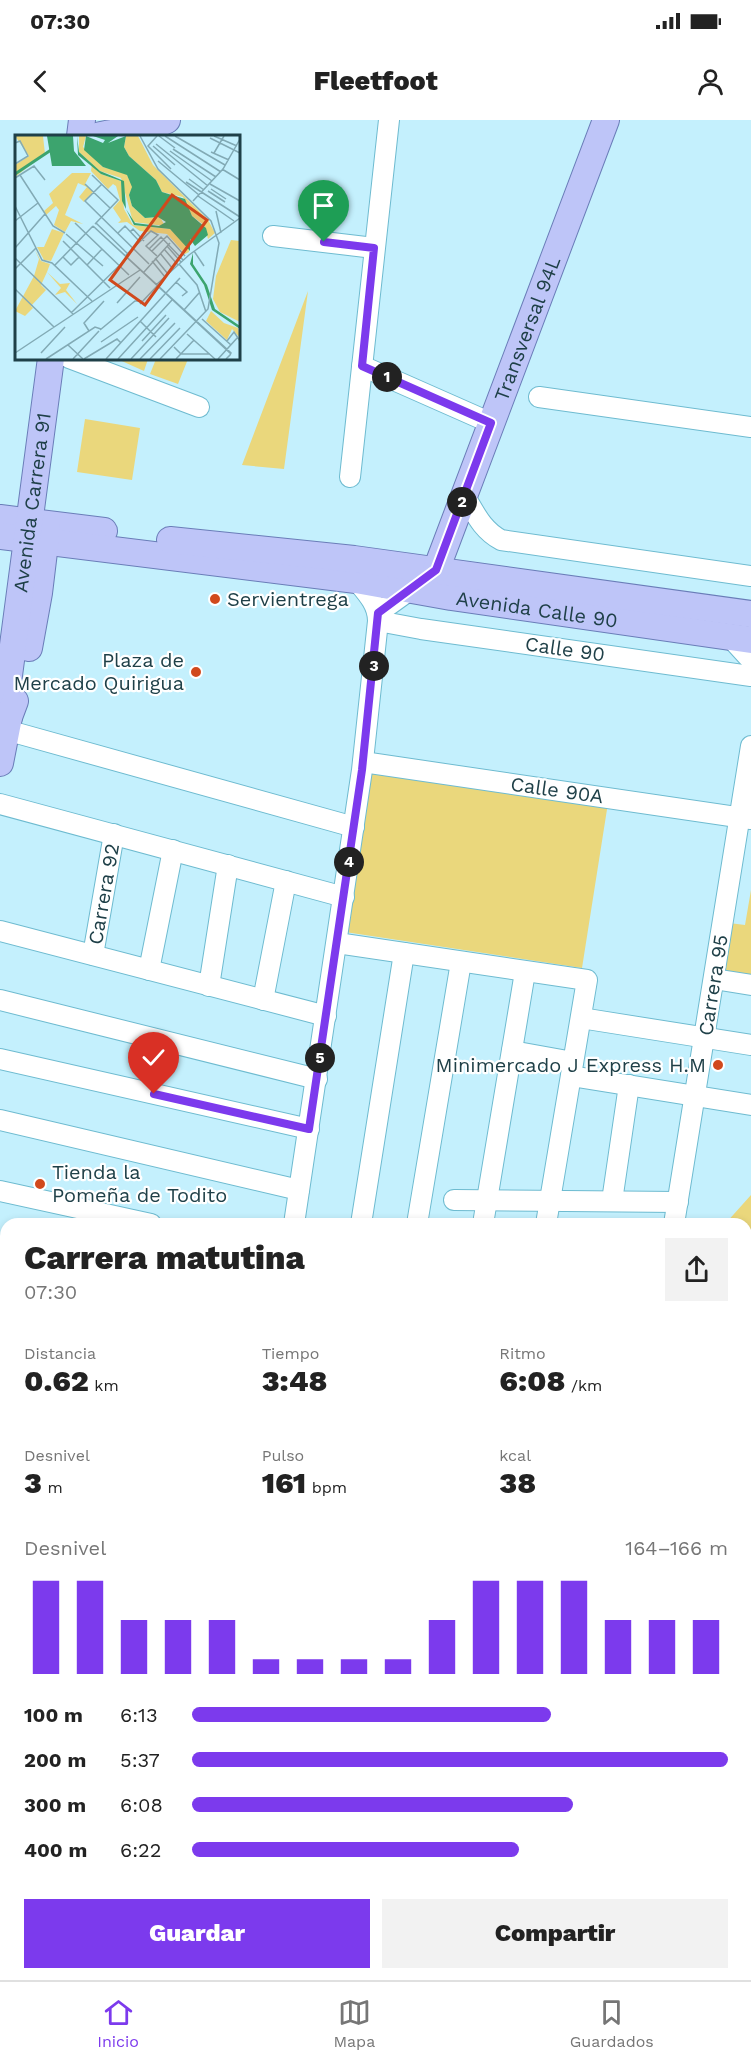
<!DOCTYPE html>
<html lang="es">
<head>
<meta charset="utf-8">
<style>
  :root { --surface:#fff; --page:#f2f2f2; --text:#222; --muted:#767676; --line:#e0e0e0; --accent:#7c3aed }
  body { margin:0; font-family:"Work Sans",sans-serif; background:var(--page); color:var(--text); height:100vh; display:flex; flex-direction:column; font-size:22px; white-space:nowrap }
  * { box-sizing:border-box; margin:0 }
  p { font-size:20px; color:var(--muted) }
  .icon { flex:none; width:33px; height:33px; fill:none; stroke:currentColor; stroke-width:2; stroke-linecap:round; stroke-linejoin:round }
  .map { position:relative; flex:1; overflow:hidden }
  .details { position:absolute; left:0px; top:1098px; width:752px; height:762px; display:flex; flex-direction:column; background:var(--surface); border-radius:18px 18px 0 0; box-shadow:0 3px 9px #0003 }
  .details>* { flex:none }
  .pin { position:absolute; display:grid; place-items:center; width:51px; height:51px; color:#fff; margin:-62px -26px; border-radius:50% 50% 50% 0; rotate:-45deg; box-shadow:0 0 6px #0007 }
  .pin .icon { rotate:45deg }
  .km { position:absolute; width:30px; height:30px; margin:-15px; border-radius:50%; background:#222; color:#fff; font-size:16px; line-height:30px; text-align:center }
  .round { display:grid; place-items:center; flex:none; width:63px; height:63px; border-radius:0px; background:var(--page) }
  .summary { display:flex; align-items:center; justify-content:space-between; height:102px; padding:0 24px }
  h1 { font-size:33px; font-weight:800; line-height:45px }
  .stats { display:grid; grid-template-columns:repeat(3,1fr); gap:9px; height:102px; padding:6px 24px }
  .stats div { display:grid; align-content:center }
  .stats b { font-size:30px; font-weight:800 }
  .stats small { font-size:16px; font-weight:400 }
  .stats p { font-size:16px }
  .chart { height:168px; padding:12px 24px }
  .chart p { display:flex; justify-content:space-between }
  .chart svg { width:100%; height:108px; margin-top:6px; stroke:var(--accent); stroke-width:6 }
  .cta { display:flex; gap:12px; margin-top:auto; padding:12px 24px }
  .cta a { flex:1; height:69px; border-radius:0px; background:var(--accent); color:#fff; font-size:24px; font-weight:800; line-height:69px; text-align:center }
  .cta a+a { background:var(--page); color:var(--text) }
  ul { padding:0 24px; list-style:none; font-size:20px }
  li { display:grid; grid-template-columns:96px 72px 1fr; align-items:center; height:45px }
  li i { height:15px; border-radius:8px; background:var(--accent) }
  .status { display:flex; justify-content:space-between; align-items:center; height:42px; padding:0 30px; background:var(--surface); direction:ltr }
  .status svg { height:16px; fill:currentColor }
  header { display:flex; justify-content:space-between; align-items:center; height:78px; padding:0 24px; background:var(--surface); font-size:27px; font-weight:800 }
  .tabs { display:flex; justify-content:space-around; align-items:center; height:84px; border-top:2px solid var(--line); background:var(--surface); font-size:16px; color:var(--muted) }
  .tabs a { display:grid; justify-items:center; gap:3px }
  .tabs .on { color:var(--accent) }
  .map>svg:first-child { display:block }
  .green { fill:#ead77c }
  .water { fill:#3ca46e }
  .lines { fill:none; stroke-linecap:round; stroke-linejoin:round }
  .minor-casing { stroke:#6ebbd0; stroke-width:22 }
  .major-casing { stroke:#6a7db8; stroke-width:28 }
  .minor { stroke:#fff; stroke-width:20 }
  .major { stroke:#bec5f8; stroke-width:26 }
  .route-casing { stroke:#fff; stroke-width:12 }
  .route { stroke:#7c3aed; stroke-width:8 }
  .poi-dot { fill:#d1491c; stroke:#fff; stroke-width:2 }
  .labels { text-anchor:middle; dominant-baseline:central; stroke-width:4.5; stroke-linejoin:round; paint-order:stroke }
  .street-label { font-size:20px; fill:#1f4048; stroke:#fff }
  .poi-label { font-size:20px; fill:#1f4048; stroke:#fff; text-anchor:start }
  .inset-river { fill:none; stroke:#3ca46e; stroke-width:3 }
  .inset-road { fill:none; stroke:#82aab5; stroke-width:1.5 }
  .view { fill:#d1491c; fill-opacity:0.15; stroke:#d1491c; stroke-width:3 }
  .inset-edge { fill:none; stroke:#1f4048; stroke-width:3 }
</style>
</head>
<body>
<div class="status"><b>07:30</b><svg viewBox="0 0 49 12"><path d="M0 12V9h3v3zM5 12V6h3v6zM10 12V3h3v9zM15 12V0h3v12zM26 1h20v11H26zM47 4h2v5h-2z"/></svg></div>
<header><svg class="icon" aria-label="back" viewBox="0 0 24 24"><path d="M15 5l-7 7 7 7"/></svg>Fleetfoot<svg class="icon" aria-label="person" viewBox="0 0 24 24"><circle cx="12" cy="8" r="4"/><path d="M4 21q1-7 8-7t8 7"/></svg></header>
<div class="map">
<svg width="751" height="1860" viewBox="0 0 751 1860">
  <rect width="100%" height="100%" fill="#c4f0fd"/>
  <!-- green -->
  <path class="green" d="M 308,171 L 284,349 L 242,345 Z
    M 115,238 L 148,238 L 148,239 L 144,251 Z
    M 156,239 L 188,239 L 178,264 L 150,254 Z
    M 85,299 L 140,308 L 132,360 L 77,352 Z
    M 371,647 L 608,683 L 582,848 L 345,812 Z
    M 751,770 L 751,856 L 721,851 L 729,803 L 745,805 Z
    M 751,1075 L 751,1161 L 746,1165 L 746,1104 L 725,1104 Z
    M 0,1160 L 6,1162 L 6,1297 L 0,1292 Z
    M 751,1202 L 751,1375 L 746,1379 L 746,1206 Z
    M 0,1347 L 6,1349 L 6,1430 L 0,1435 Z
    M 0,1750 L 6,1750 L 6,1854 L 386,1854 L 392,1860 L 0,1860 Z"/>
  <!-- water -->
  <path class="water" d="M 751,1161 L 751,1202 L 746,1206 L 746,1165 Z
    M 0,1294 L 6,1297 L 6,1349 L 0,1347 Z
    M 751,1375 L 751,1858 L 749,1860 L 392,1860 L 386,1854 L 746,1854 L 746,1379 Z
    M 6,1430 L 6,1750 L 0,1750 L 0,1435 Z"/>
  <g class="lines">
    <!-- minor casing -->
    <g class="minor-casing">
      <g id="minor">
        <path d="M 273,116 L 374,128"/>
        <path d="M 69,238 L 199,287"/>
        <path d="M 362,246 L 491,303"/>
        <path d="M 539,277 L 751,307"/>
        <path d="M 350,357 L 389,0"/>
        <path d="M 464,375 C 475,393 482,410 501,420 L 751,456"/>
        <path d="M 378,493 L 410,470"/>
        <path d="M 378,501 L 421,509 L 751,556"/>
        <path d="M 730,517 L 751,540"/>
        <path d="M 6,610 L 354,707"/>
        <path d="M 363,642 L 751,699"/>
        <path d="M 0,684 L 344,777"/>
        <path d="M 0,811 L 326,896"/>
        <path d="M 337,823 L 587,860 L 546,1104"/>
        <path id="s1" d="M 93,835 L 114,714"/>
        <path d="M 149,850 L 173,730"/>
        <path d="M 714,859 L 751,865"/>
        <path d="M 209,866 L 228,745"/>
        <path d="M 0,880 L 317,959"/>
        <path d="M 263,880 L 286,761"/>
        <path d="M 581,898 L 751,925"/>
        <path d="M 512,931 L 573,942"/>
        <path d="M 0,939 L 309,1009"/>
        <path d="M 571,956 L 751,985"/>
        <path d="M 0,1000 L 299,1070"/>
        <path d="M 0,1071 L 151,1104"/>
        <path d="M 454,1080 L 678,1082"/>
        <path d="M 612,1081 L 629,965"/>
        <path d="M 294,1104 L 362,650 L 378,501 C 378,484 366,472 356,460"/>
        <path d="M 361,1104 L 404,833"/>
        <path d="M 417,1104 L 461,842"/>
        <path d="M 483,1104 L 525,852"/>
        <path d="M 674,1104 L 751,626"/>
        <path d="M 0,1135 L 6,1137"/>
      </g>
    </g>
    <!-- major casing -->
    <g class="major-casing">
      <g id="major">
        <path d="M 80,16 L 82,0"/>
        <path d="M 97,16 C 120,10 145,11 167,0"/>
        <path d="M 0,398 L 104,411"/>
        <path id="s2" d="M 0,416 L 356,460 L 451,477 L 751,520"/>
        <path d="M 170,420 L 354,439 L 751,494"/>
        <path id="s3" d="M 436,450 L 606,0"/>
        <path d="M 29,528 L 39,473 L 47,407"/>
        <path id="s4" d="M 9,597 L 8,563 L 51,238"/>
        <path d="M 0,643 L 9,597 L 15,581"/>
      </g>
    </g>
    <!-- minor -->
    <use href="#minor" class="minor"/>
    <!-- major -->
    <use href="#major" class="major"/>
  </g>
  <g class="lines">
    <!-- route casing -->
    <g class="route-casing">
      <path id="route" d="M 154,974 L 309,1009 L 362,650 L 378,493 L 436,450 L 491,303 L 362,246 L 374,128 L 324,122"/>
    </g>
    <!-- route -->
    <use href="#route" class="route"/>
  </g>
  <!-- markers -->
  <g class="poi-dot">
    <circle cx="215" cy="479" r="6"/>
    <circle cx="196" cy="552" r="6"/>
    <circle cx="718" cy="945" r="6"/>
    <circle cx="40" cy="1064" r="6"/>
  </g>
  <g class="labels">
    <!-- street labels -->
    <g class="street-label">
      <text stroke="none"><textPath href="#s3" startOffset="258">Transversal 94L</textPath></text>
      <text stroke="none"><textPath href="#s4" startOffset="216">Avenida Carrera 91</textPath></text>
      <text stroke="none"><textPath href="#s2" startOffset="542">Avenida Calle 90</textPath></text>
      <text transform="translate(565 529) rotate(8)">Calle 90</text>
      <text transform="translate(557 670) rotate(8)">Calle 90A</text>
      <text stroke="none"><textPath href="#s1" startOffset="62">Carrera 92</textPath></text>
      <text transform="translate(713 865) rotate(-81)">Carrera 95</text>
    </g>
    <!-- poi labels -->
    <g class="poi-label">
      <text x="227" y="479">Servientrega</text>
      <text x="184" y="540" text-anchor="end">Plaza de<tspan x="184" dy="23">Mercado Quirigua</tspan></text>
      <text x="706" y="945" text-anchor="end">Minimercado J Express H.M</text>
      <text x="52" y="1052">Tienda la<tspan x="52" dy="23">Pomeña de Todito</tspan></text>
    </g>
  </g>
  <!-- overview -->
  <g transform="translate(15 15)">
    <rect width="225" height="225" fill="#c4f0fd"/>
    <path d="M 0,1 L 28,1 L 30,19 L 0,42 L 0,30 L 14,21 ZM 64,1 L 71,1 L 68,12 L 88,32 L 111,38 L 118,52 L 114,60 L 117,71 L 130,83 L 145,82 L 150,91 L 118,87 L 106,43 L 85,36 L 64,17 ZM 111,1 L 123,1 L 138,30 L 193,85 L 200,98 L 193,104 L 189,90 L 177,81 L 168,62 L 147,57 L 141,45 L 114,21 L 109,12 ZM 77,29 L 86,39 L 106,46 L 109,74 L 118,90 L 155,94 L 173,111 L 174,117 L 170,119 L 152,99 L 125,96 L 112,87 L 103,88 L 106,85 L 98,73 L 105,65 L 101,51 L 98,49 L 93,54 L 76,36 ZM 57,38 L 76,38 L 70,49 L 78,57 L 69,67 L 64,62 L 72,52 L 63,48 L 50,80 L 68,89 L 56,86 L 50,97 L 39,90 L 44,75 L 41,71 L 31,80 L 29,76 L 38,68 L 34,59 ZM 37,94 L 49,98 L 36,126 L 29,125 L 22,112 L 29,112 ZM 216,105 L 225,106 L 225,187 L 205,177 L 198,164 L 201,141 ZM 20,115 L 26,126 L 35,129 L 32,137 L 45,149 L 55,148 L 51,155 L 62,169 L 50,157 L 40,160 L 46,153 L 32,137 L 26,150 L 31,155 L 16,171 L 18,173 L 10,181 L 0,176 L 19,141 L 24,124 ZM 196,176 L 209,188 L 223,193 L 225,203 L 217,194 L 212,205 L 191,186 Z" fill="#ead77c"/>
    <path d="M 32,1 L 58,1 L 59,16 L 71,31 L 37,31 ZM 62,1 L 64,17 L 85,36 L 109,46 L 111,74 L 120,88 L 144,91 L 151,87 L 143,82 L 130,83 L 117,71 L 114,60 L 117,52 L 112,40 L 88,32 L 69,15 L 71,1 L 88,8 L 90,5 L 78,1 L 103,1 L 93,8 L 111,1 L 109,12 L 114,21 L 141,45 L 147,57 L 170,64 L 177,81 L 191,93 L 193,100 L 180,111 L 175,104 L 175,116 L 155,94 L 119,90 L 107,66 L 106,46 L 86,39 L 63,20 ZM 178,118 L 178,129 L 192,150 L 200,174 L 225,191 L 225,194 L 197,175 L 189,150 L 175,129 Z" fill="#3ca46e"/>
    <path class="inset-river" d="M 0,39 L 36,15"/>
    <path class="inset-road" d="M 125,1 L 143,34 L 196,86 L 204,108 L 193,174 L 145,224M 142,1 L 133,11 L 156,34M 144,1 L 160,13M 150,1 L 206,37M 160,1 L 210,30M 199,1 L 222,11M 195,3 L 225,18M 0,8 L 5,6 L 13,21 L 0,29M 141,9 L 193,51M 138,11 L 160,30M 158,14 L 201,42M 155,16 L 197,46M 196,17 L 214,25M 199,18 L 209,1M 143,26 L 184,60M 207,34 L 225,45M 5,40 L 38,91 L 50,98M 77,40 L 103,65 L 80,89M 0,43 L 19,31 L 30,45M 174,44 L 189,55M 171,47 L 225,82M 70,49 L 95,73M 87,49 L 70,66 L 134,129M 195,49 L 225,66M 196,54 L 211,64M 193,56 L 210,67M 183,61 L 219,86M 178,66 L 208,34 L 225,4M 0,71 L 27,125 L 37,128 L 77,166M 201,76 L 206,98M 0,86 L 23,68M 60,88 L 114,140M 81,88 L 114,120M 115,97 L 118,94 L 129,106M 103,98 L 110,91 L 125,107M 51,99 L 88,131M 48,106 L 95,153M 152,111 L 166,127M 0,113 L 30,79M 134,114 L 146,102 L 168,125M 149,114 L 163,130M 137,116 L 152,101 L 170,121M 179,116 L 189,131M 145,118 L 158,134M 111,120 L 136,96 L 143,100 L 131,111 L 142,121M 48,122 L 56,130 L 64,122M 0,123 L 58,179M 140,123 L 153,139M 137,126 L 150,142M 164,129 L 182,150 L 191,177M 40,130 L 78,91M 72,130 L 87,114M 0,134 L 21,113M 129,137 L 155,108M 161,147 L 172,157 L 167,161M 141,150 L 174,120 L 225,83M 0,154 L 39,192M 151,158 L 165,143M 102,168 L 125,142M 125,169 L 143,150M 169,175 L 184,158M 56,178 L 112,123M 187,184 L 216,210M 125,186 L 141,202M 85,195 L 120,166 L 127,166M 74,196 L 69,188 L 89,166M 172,199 L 200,224M 127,206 L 151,180M 212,206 L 219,197 L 225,206M 86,207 L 123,182M 53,210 L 68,224M 159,212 L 166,219 L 195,219M 0,218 L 125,135M 26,218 L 50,192M 31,224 L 80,192 L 86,194M 58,224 L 84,196M 69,224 L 102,204 L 106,208M 91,224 L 150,159M 103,224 L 157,165M 116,224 L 154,183M 125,224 L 160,188M 135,224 L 165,193M 161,224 L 179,205M 203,224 L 223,202M 211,224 L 215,220 L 216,218 L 78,91 L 216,219"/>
    <path class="view" d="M 157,60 L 192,85 L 130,170 L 95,145 Z"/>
    <rect width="225" height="225" class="inset-edge"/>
  </g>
</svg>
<div class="pin" style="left:324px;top:122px;background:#1e9e55"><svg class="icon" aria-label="arrive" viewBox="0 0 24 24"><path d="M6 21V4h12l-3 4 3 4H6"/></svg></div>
<div class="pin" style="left:154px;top:974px;background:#d93025"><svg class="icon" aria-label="check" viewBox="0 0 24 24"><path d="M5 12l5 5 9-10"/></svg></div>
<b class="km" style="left:387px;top:257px">1</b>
<b class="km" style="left:462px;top:382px">2</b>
<b class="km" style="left:374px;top:546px">3</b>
<b class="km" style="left:349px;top:742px">4</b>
<b class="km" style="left:320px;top:938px">5</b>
<section class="details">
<div class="summary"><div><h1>Carrera matutina</h1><p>07:30</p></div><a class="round"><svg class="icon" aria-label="share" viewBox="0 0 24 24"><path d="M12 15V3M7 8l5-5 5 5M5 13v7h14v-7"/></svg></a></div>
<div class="stats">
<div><p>Distancia</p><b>0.62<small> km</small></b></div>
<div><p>Tiempo</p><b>3:48</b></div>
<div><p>Ritmo</p><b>6:08<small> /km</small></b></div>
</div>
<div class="stats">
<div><p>Desnivel</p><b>3<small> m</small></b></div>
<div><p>Pulso</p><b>161<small> bpm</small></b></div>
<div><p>kcal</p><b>38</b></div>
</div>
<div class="chart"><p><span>Desnivel</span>164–166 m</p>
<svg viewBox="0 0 160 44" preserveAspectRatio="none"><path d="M5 44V6M15 44V6M25 44V22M35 44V22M45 44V22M55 44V38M65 44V38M75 44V38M85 44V38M95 44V22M105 44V6M115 44V6M125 44V6M135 44V22M145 44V22M155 44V22"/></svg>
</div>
<ul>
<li><b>100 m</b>6:13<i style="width:67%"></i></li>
<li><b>200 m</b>5:37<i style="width:100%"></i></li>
<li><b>300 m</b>6:08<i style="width:71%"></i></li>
<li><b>400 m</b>6:22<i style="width:61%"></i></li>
</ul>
<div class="cta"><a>Guardar</a><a>Compartir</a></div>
</section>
</div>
<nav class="tabs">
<a class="on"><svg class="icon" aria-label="home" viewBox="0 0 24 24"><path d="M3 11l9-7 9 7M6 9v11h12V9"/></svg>Inicio</a>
<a><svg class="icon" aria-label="map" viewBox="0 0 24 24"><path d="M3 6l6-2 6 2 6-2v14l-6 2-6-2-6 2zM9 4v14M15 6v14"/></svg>Mapa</a>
<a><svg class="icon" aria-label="saved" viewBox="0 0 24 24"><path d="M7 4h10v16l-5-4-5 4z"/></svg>Guardados</a>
</nav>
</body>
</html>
